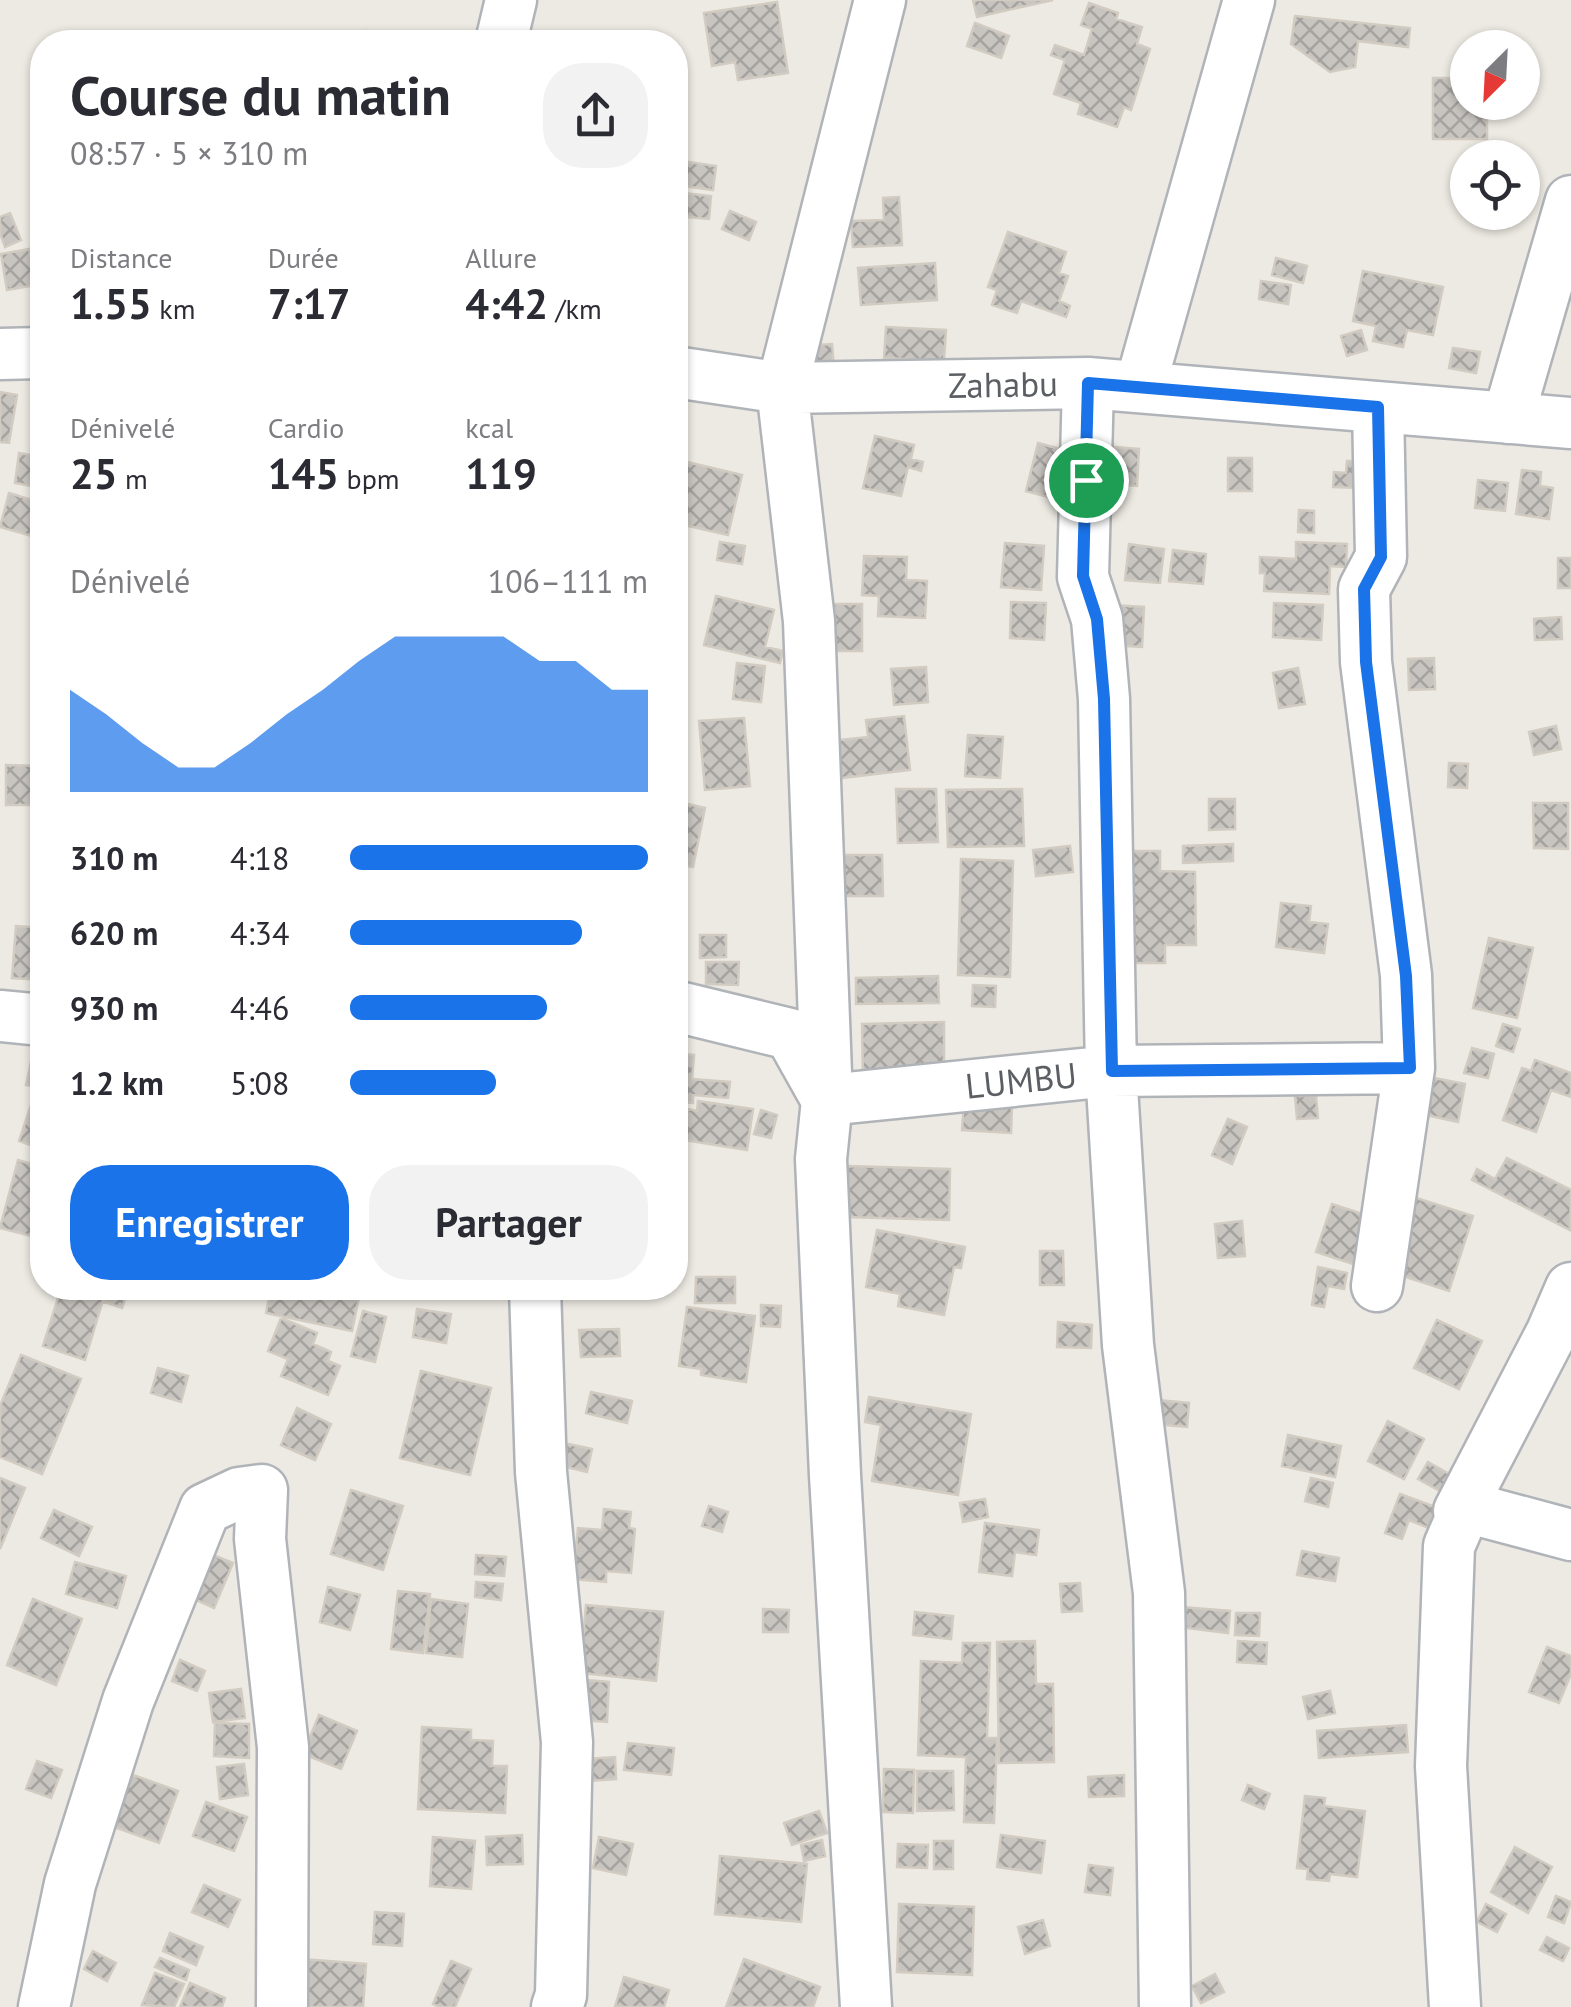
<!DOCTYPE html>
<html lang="fr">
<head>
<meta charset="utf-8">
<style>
  :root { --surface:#fff; --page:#f2f2f3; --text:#2b2b33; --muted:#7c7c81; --accent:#1a73e8 }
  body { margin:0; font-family:"PT Sans",sans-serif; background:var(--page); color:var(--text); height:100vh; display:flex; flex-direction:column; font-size:38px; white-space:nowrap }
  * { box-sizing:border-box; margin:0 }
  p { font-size:32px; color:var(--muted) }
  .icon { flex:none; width:55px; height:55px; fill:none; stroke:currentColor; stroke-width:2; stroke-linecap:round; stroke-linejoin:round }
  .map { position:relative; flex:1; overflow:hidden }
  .drawer { position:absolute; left:30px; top:30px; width:658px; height:1270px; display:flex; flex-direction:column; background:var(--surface); border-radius:40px; box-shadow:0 2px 8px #0004 }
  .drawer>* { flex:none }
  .needle { width:65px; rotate:204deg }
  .controls { position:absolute; left:1450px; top:30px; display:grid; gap:20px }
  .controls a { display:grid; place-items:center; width:90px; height:90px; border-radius:50%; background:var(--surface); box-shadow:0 2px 8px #0004; font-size:50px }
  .pin { position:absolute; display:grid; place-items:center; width:85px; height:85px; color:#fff; margin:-42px; border:5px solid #fff; border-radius:50%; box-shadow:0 2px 10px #0007 }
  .round { display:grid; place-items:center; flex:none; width:105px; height:105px; border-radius:40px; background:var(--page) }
  .overview { display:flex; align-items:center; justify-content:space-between; height:170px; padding:0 40px }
  h1 { font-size:55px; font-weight:700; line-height:75px }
  .metrics { display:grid; grid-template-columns:repeat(3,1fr); gap:15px; height:170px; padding:10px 40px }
  .metrics div { display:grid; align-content:center }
  .metrics b { font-size:42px; font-weight:700 }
  .metrics small { font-size:28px; font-weight:400 }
  .metrics p { font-size:28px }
  .chart { height:280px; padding:20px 40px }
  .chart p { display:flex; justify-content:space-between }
  .chart svg { width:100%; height:180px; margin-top:10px; fill:var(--accent); opacity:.7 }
  .primary-button { display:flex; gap:20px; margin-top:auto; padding:20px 40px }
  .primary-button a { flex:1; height:115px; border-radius:40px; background:var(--accent); color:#fff; font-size:40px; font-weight:700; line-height:115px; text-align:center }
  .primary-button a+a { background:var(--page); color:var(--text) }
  ul { padding:0 40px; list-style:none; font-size:32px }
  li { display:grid; grid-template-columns:160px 120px 1fr; align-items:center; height:75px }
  li i { height:25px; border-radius:12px; background:var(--accent) }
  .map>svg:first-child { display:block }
  .building { fill:url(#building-cross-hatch); stroke:#d2cbc1; stroke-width:2.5 }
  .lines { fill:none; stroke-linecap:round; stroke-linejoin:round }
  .minor-casing { stroke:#b0b4b8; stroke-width:55 }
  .minor { stroke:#fff; stroke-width:50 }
  .route-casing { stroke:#fff; stroke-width:20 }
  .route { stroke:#1a73e8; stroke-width:12 }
  .labels { text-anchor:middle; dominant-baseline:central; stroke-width:10; stroke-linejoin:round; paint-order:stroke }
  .street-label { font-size:35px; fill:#5b5f63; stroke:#fff }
</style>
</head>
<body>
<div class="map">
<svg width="1571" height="2007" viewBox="0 0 1571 2007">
  <defs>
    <pattern id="building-cross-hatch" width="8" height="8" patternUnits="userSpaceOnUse" patternTransform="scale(2.5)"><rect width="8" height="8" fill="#c8c5c0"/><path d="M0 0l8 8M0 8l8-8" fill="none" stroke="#a5a3a0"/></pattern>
  </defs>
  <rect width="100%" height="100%" fill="#edeae3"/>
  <!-- building -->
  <path class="building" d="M 973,0 L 1053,0 L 977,17 Z
    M 777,2 L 788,73 L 738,80 L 735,62 L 712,66 L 704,13 Z
    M 1089,3 L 1118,13 L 1116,19 L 1142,27 L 1137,44 L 1150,49 L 1131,110 L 1124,107 L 1117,127 L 1078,114 L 1081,103 L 1054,94 L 1065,60 L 1051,55 L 1055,45 L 1084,55 L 1092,29 L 1081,25 Z
    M 1295,16 L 1410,28 L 1408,47 L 1358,41 L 1355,67 L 1330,72 L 1291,44 Z
    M 975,23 L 1009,36 L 1001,58 L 967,46 Z
    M 366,31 L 395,35 L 394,42 L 365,42 Z
    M 1433,78 L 1468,78 L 1468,102 L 1487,102 L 1487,139 L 1433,139 Z
    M 675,160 L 716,166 L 713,190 L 675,185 Z
    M 675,192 L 711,196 L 709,219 L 675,216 Z
    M 899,197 L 902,245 L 853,247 L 851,221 L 884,220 L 883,198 Z
    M 730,211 L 756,222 L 749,240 L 722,229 Z
    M 10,213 L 21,240 L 5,247 L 0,233 L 0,217 Z
    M 1008,232 L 1066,252 L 1059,273 L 1068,276 L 1059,301 L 1070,306 L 1066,317 L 1021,301 L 1017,313 L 992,305 L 997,290 L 988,287 Z
    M 29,249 L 36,285 L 7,290 L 1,254 Z
    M 1276,258 L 1307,266 L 1303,283 L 1272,275 Z
    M 935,263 L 937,300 L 861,305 L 858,268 Z
    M 1363,271 L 1443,287 L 1433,335 L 1407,330 L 1403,347 L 1373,341 L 1376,326 L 1353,321 Z
    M 1261,281 L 1291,285 L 1288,304 L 1259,299 Z
    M 886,327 L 946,330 L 944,361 L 884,358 Z
    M 1361,330 L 1367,350 L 1347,356 L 1341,336 Z
    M 832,344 L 834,368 L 805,369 L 804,346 Z
    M 1453,348 L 1480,352 L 1476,373 L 1449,368 Z
    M 0,392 L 17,395 L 9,443 L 0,442 Z
    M 875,436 L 914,445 L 911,459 L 923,462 L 921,471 L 908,467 L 901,496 L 863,488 Z
    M 1038,443 L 1072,452 L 1060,500 L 1026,491 Z
    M 1102,446 L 1139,449 L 1137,486 L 1117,484 L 1118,464 L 1101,464 Z
    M 19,453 L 42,457 L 42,488 L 15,483 Z
    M 1228,458 L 1252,458 L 1252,491 L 1228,491 Z
    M 683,461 L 742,475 L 728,535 L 675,523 L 675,496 Z
    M 1347,461 L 1362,461 L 1360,488 L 1333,487 L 1334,472 L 1346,473 Z
    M 1522,470 L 1541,472 L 1540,486 L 1553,488 L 1549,519 L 1516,514 Z
    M 1478,480 L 1508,483 L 1505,511 L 1475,508 Z
    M 9,493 L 42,503 L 35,537 L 0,527 Z
    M 1299,510 L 1314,511 L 1314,533 L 1298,532 Z
    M 720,542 L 745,546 L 742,564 L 717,560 Z
    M 1296,542 L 1347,544 L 1346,567 L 1330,566 L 1329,594 L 1264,591 L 1265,573 L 1260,573 L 1260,557 L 1296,559 Z
    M 1005,543 L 1044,546 L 1041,590 L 1001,587 Z
    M 1129,544 L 1164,549 L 1160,583 L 1125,580 Z
    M 1173,550 L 1206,554 L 1203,584 L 1169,581 Z
    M 864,556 L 907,557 L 906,580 L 927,581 L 925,618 L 878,616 L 879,596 L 862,595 Z
    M 1558,558 L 1571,558 L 1571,588 L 1558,588 Z
    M 716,596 L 774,610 L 765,647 L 783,651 L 780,663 L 704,645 Z
    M 1011,602 L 1046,603 L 1044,640 L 1010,638 Z
    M 1274,603 L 1323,605 L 1321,640 L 1273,637 Z
    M 826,604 L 862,604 L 862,651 L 827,651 Z
    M 1112,605 L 1144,607 L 1142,647 L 1109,645 Z
    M 1561,617 L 1562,639 L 1535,640 L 1534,619 Z
    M 1434,658 L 1435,689 L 1409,690 L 1408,659 Z
    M 737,663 L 765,666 L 761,702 L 733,699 Z
    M 926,667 L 928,702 L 894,705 L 891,669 Z
    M 1298,668 L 1305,704 L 1279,708 L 1273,673 Z
    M 904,716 L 910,770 L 825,780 L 821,742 L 868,737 L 866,720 Z
    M 744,718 L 750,786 L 705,790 L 699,721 Z
    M 1556,726 L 1561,749 L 1534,755 L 1529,732 Z
    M 968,735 L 1003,737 L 1000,778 L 965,776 Z
    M 1449,763 L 1468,764 L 1467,788 L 1448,787 Z
    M 6,765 L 42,766 L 42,805 L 6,805 Z
    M 896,789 L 936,789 L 938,842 L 898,843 Z
    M 1022,789 L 1024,846 L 948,847 L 946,790 Z
    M 1209,799 L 1235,799 L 1235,829 L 1209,830 Z
    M 675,801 L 705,808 L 693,867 L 675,864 Z
    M 1533,803 L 1568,803 L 1568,849 L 1534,848 Z
    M 1233,844 L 1233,861 L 1183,863 L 1183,846 Z
    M 1070,846 L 1073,872 L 1036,876 L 1033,850 Z
    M 1127,851 L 1160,851 L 1160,871 L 1195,872 L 1196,945 L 1165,945 L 1165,963 L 1128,963 Z
    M 824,855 L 882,855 L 883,896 L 825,896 Z
    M 961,859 L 1013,861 L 1010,977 L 958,975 Z
    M 1281,903 L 1311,906 L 1309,922 L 1328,924 L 1324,953 L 1276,947 Z
    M 16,926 L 42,928 L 42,980 L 12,978 Z
    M 700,935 L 726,935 L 726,957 L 700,958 Z
    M 1489,938 L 1533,948 L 1517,1018 L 1473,1008 Z
    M 706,962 L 739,962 L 738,985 L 706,984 Z
    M 938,976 L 939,1003 L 856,1004 L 856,978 Z
    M 973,985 L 996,986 L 995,1007 L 972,1006 Z
    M 944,1022 L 944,1082 L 863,1083 L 862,1024 Z
    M 1503,1024 L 1520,1029 L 1513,1052 L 1496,1046 Z
    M 1472,1048 L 1494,1054 L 1488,1078 L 1464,1073 Z
    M 681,1054 L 694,1055 L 692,1079 L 730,1082 L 728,1098 L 693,1095 L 693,1103 L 675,1102 L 675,1077 L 679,1077 Z
    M 1535,1060 L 1571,1073 L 1571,1097 L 1551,1090 L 1536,1132 L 1503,1120 L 1522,1068 L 1531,1071 Z
    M 31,1062 L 42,1065 L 42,1088 L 26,1085 Z
    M 1424,1076 L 1465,1084 L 1458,1122 L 1417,1113 Z
    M 1295,1096 L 1316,1096 L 1318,1118 L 1297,1119 Z
    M 698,1101 L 753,1109 L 747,1150 L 684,1140 L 688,1109 L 697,1111 Z
    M 32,1102 L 42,1106 L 42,1149 L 19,1141 Z
    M 964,1102 L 1012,1105 L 1011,1133 L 962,1130 Z
    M 761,1110 L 777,1115 L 771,1138 L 754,1134 Z
    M 1228,1119 L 1247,1127 L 1232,1164 L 1212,1155 Z
    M 1507,1158 L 1571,1190 L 1570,1230 L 1472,1180 L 1477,1169 L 1495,1179 Z
    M 18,1160 L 42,1167 L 42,1239 L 0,1228 Z
    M 848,1166 L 950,1169 L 949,1220 L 846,1217 Z
    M 1410,1196 L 1473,1216 L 1449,1291 L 1387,1271 Z
    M 1332,1204 L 1381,1220 L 1365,1268 L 1316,1252 Z
    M 1242,1221 L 1245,1256 L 1218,1258 L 1215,1224 Z
    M 877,1230 L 965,1247 L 961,1268 L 954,1267 L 944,1315 L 898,1306 L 900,1294 L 866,1287 Z
    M 1040,1251 L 1063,1251 L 1064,1285 L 1040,1285 Z
    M 1318,1267 L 1347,1273 L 1344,1289 L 1328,1286 L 1324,1307 L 1312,1305 Z
    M 696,1277 L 735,1277 L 735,1303 L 695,1303 Z
    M 61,1288 L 106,1290 L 85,1360 L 43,1346 Z
    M 109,1288 L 129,1288 L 122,1308 L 104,1302 Z
    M 271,1288 L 361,1288 L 352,1331 L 266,1313 Z
    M 761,1305 L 781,1306 L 780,1327 L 761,1326 Z
    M 687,1307 L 755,1316 L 746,1382 L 701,1375 L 701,1369 L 679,1366 Z
    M 417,1309 L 451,1314 L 446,1343 L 413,1337 Z
    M 363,1311 L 386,1317 L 375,1362 L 351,1356 Z
    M 281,1318 L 317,1333 L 313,1344 L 331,1352 L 328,1361 L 340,1366 L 328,1395 L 281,1376 L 288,1359 L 268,1351 Z
    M 1437,1320 L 1482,1341 L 1459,1389 L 1414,1368 Z
    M 1058,1322 L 1092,1325 L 1091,1348 L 1057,1347 Z
    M 619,1329 L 620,1356 L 581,1357 L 579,1330 Z
    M 21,1355 L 81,1379 L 42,1474 L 0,1457 L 0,1406 Z
    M 158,1368 L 188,1376 L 181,1402 L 151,1393 Z
    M 421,1371 L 491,1388 L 470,1475 L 400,1458 Z
    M 591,1392 L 632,1401 L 627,1423 L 586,1413 Z
    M 869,1397 L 971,1414 L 958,1495 L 872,1481 L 881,1425 L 865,1422 Z
    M 1157,1400 L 1189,1403 L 1187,1427 L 1155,1424 Z
    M 297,1408 L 331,1424 L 315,1460 L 281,1445 Z
    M 1388,1421 L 1424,1439 L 1404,1479 L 1368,1461 Z
    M 1288,1435 L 1341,1446 L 1335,1477 L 1282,1466 Z
    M 559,1442 L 592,1449 L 587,1472 L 554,1464 Z
    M 1428,1462 L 1451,1475 L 1442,1492 L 1418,1479 Z
    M 0,1478 L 25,1488 L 0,1549 Z
    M 1311,1478 L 1333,1483 L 1328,1507 L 1305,1501 Z
    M 351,1490 L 403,1506 L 383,1570 L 331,1554 Z
    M 1400,1494 L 1449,1512 L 1441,1533 L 1409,1520 L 1402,1539 L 1385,1533 Z
    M 985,1499 L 988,1517 L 963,1522 L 960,1503 Z
    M 709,1506 L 728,1512 L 722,1532 L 702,1526 Z
    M 604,1509 L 631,1512 L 629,1528 L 635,1529 L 631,1573 L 606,1571 L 606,1582 L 573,1579 L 578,1528 L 602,1530 Z
    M 54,1510 L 92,1527 L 79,1556 L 41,1538 Z
    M 985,1523 L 1039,1530 L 1036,1555 L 1015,1552 L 1012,1576 L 979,1572 Z
    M 1302,1551 L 1339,1558 L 1335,1581 L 1297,1575 Z
    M 208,1553 L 233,1563 L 214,1608 L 190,1597 Z
    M 476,1555 L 506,1557 L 504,1576 L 475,1574 Z
    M 75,1562 L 126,1576 L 117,1608 L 66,1594 Z
    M 476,1582 L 503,1584 L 501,1600 L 475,1597 Z
    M 1080,1583 L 1082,1611 L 1062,1612 L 1060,1584 Z
    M 328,1587 L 360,1595 L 350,1630 L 320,1622 Z
    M 398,1591 L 430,1594 L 423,1653 L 391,1649 Z
    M 33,1599 L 82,1619 L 56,1685 L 7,1665 Z
    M 431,1599 L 468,1604 L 462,1657 L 426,1653 Z
    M 586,1605 L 663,1612 L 656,1681 L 580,1673 Z
    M 1182,1607 L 1230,1611 L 1228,1633 L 1179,1627 Z
    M 763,1609 L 789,1610 L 788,1632 L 763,1632 Z
    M 915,1612 L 953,1616 L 951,1639 L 913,1635 Z
    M 1236,1613 L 1260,1613 L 1259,1636 L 1235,1635 Z
    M 1035,1641 L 1036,1684 L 1053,1684 L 1054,1762 L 999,1763 L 997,1642 Z
    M 1238,1641 L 1267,1643 L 1266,1664 L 1237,1662 Z
    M 963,1643 L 990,1643 L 987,1738 L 997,1738 L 994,1823 L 964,1822 L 966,1757 L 918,1755 L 921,1661 L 962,1663 Z
    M 1547,1647 L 1571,1656 L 1571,1674 L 1559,1703 L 1529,1692 Z
    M 180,1660 L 205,1671 L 197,1691 L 172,1681 Z
    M 586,1680 L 609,1682 L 607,1722 L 583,1720 Z
    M 241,1689 L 245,1718 L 213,1722 L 209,1693 Z
    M 1330,1691 L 1335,1713 L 1308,1719 L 1303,1697 Z
    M 319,1715 L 357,1731 L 341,1769 L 303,1754 Z
    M 215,1723 L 249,1724 L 249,1758 L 214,1756 Z
    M 1406,1725 L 1408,1752 L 1319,1758 L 1317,1731 Z
    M 422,1727 L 471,1730 L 471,1740 L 493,1741 L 492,1766 L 507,1766 L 505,1813 L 418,1809 Z
    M 628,1743 L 674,1748 L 671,1775 L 624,1770 Z
    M 615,1757 L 616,1779 L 589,1781 L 587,1759 Z
    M 37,1761 L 62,1770 L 51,1798 L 26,1789 Z
    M 244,1764 L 248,1795 L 220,1799 L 217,1767 Z
    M 884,1769 L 914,1770 L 913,1813 L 883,1812 Z
    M 119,1770 L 178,1791 L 159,1843 L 100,1822 Z
    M 917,1771 L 953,1771 L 954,1810 L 917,1811 Z
    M 1124,1775 L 1124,1796 L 1089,1797 L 1088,1777 Z
    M 1248,1785 L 1270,1794 L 1264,1809 L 1242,1800 Z
    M 1305,1796 L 1325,1798 L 1324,1806 L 1365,1811 L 1357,1877 L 1330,1874 L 1329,1881 L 1307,1879 L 1308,1869 L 1297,1868 Z
    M 206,1802 L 247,1817 L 234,1851 L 193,1836 Z
    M 819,1811 L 827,1833 L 792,1845 L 784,1823 Z
    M 522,1835 L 523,1864 L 487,1865 L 486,1837 Z
    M 1001,1835 L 1045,1841 L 1041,1873 L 997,1867 Z
    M 433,1837 L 475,1841 L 471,1889 L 430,1886 Z
    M 599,1837 L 633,1844 L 626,1875 L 593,1868 Z
    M 822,1840 L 825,1856 L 804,1861 L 801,1845 Z
    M 934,1841 L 953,1841 L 953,1869 L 934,1869 Z
    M 898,1844 L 928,1845 L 927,1868 L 897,1867 Z
    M 1515,1847 L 1552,1867 L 1528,1913 L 1491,1892 Z
    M 720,1856 L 807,1864 L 801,1922 L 715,1914 Z
    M 1089,1865 L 1113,1868 L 1110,1895 L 1085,1892 Z
    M 204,1885 L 240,1900 L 228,1927 L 192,1912 Z
    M 1556,1896 L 1571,1902 L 1564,1923 L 1548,1917 Z
    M 899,1904 L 974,1907 L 972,1975 L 897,1972 Z
    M 1486,1904 L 1506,1914 L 1497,1932 L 1477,1922 Z
    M 375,1912 L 404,1914 L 402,1946 L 373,1944 Z
    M 1043,1920 L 1050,1946 L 1025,1954 L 1018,1927 Z
    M 170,1933 L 203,1947 L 196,1965 L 163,1951 Z
    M 1547,1937 L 1569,1948 L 1563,1961 L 1540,1950 Z
    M 93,1951 L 116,1963 L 107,1981 L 84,1969 Z
    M 160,1958 L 189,1970 L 186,1980 L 155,1967 Z
    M 302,1959 L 366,1964 L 363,2007 L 299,2007 Z
    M 744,1959 L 820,1987 L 813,2007 L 726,2007 Z
    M 451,1961 L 471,1969 L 455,2007 L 440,2007 L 433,2004 Z
    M 155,1973 L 184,1984 L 174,2007 L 142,2005 Z
    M 1215,1974 L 1224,1992 L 1201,2003 L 1192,1986 Z
    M 624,1977 L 669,1990 L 664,2007 L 615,2007 Z
    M 190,1983 L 225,1998 L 222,2007 L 180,2007 Z"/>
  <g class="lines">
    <!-- minor casing -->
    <g class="minor-casing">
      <path id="minor" d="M 501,42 L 511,0
        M 0,354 L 42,353
        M 675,372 L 782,388 L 1088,383 L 1571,423
        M 1088,383 L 1083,577 L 1097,619 L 1104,699 L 1111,1071 L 1128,1345 L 1159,1593 L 1165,2007
        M 1140,387 L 1249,0
        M 1508,418 L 1571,201
        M 675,1006 L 790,1034 L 827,1100 L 1111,1071 L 1409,1068
        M 0,1016 L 42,1020
        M 1377,1286 L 1409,1068 L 1406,975 L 1366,662 L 1364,589 L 1381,557 L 1378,407
        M 535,1288 L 541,1472 L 567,1742 L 561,1995 L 557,2007
        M 1571,1288 L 1552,1332 L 1459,1511 L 1466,1507 L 1571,1535
        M 44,2007 L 70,1884 L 128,1701 L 205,1509 L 239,1493 L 262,1490 L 260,1539 L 283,1747 L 282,2007
        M 866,2007 L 835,1475 L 821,1159 L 827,1100 L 809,621 L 782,388 L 880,0
        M 1455,2007 L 1441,1766 L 1449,1546 L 1466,1507"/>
    </g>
    <!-- minor -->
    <use href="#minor" class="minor"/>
  </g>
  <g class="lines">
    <!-- route casing -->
    <g class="route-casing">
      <path id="route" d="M 1088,383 L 1378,407 L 1381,557 L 1364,589 L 1366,662 L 1406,976 L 1410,1068 L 1112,1071 L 1104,699 L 1097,619 L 1083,576 Z"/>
    </g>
    <!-- route -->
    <use href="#route" class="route"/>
  </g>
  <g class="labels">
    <!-- street labels -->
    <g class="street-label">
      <text transform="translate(1003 384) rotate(-1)">Zahabu</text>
      <text transform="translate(1021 1080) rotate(-6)">LUMBU</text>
    </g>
  </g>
</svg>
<div class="controls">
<a><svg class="needle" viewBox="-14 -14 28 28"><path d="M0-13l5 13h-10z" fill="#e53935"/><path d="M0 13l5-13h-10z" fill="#7c7c81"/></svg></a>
<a><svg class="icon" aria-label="locate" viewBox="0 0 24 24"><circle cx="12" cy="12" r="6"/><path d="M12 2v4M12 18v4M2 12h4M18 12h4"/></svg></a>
</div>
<div class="pin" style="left:1086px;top:480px;background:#1e9e55"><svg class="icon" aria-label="arrive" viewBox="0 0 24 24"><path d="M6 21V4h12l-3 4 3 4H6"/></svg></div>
<section class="drawer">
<div class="overview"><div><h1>Course du matin</h1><p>08:57 · 5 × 310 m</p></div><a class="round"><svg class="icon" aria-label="share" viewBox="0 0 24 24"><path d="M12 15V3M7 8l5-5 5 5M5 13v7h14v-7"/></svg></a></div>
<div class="metrics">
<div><p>Distance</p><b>1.55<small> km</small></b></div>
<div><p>Durée</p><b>7:17</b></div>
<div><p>Allure</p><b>4:42<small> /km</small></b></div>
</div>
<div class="metrics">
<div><p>Dénivelé</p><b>25<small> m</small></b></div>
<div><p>Cardio</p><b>145<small> bpm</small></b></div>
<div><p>kcal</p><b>119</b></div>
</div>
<div class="chart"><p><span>Dénivelé</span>106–111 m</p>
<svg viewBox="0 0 160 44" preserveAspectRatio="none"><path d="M0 44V19L10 25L20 32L30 38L40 38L50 32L60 25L70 19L80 12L90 6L100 6L110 6L120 6L130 12L140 12L150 19L160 19V44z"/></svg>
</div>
<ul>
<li><b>310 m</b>4:18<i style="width:100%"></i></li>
<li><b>620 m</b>4:34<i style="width:78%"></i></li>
<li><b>930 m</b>4:46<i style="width:66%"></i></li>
<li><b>1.2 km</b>5:08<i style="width:49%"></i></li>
</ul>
<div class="primary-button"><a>Enregistrer</a><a>Partager</a></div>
</section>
</div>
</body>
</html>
